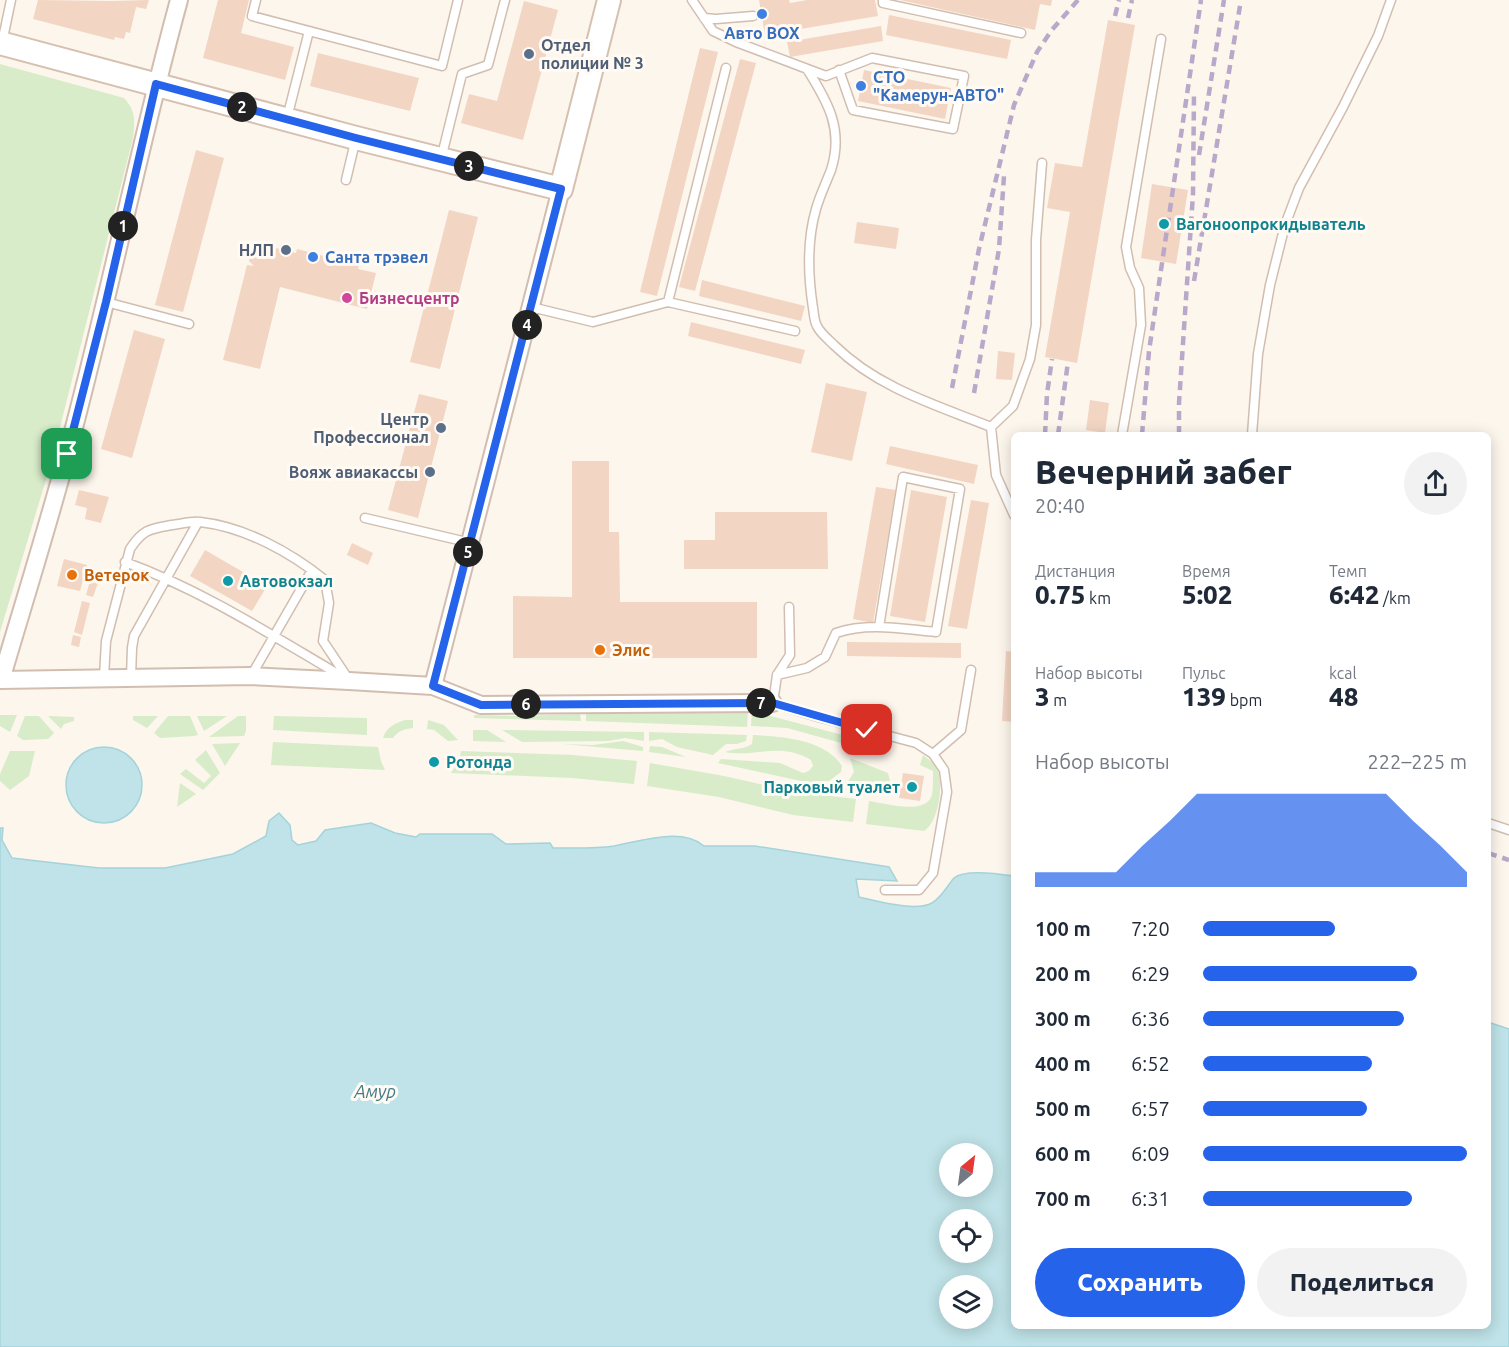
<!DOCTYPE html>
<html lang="ru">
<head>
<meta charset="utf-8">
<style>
  :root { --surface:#fff; --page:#f2f2f3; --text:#1f2937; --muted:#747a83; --accent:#2563eb }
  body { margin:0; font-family:Ubuntu,sans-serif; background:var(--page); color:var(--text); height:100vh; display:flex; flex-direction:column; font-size:22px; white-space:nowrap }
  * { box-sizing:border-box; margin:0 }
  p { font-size:20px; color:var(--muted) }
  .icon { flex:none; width:33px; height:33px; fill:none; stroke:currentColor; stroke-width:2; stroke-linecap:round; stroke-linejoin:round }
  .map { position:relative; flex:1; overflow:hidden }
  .details { position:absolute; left:1011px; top:432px; width:480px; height:897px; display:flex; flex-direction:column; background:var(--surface); border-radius:9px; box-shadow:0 3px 15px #0003 }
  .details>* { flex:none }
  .needle { width:39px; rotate:29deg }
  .tools { position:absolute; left:939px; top:1143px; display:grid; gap:12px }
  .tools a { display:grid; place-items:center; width:54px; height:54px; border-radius:50%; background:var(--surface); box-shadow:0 3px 15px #0003; font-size:30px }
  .pin { position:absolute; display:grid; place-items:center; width:51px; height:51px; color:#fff; margin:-26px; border-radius:12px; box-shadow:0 3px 9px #0006 }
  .km { position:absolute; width:30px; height:30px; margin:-15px; border-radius:50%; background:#222; color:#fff; font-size:16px; line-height:30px; text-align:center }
  .round { display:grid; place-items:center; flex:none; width:63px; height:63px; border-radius:32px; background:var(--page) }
  .overview { display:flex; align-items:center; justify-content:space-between; height:102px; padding:0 24px }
  h1 { font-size:33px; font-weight:800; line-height:45px }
  .figures { display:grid; grid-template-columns:repeat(3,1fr); gap:9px; height:102px; padding:6px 24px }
  .figures div { display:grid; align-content:center }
  .figures b { font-size:26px; font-weight:800 }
  .figures small { font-size:16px; font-weight:400 }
  .figures p { font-size:16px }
  .chart { height:168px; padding:12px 24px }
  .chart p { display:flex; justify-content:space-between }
  .chart svg { width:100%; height:108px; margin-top:6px; fill:var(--accent); opacity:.7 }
  .button { display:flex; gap:12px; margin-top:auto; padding:12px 24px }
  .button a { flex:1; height:69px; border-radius:36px; background:var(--accent); color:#fff; font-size:24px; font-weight:800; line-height:69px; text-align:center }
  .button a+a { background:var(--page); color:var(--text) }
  ul { padding:0 24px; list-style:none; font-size:20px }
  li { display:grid; grid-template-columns:96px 72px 1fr; align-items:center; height:45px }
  li i { height:15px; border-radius:8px; background:var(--accent) }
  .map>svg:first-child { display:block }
  .green { fill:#d8ecc9 }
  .water { fill:#bfe3e8; stroke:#a5d3da; stroke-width:1.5; fill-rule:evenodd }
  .building { fill:#f3d5c3 }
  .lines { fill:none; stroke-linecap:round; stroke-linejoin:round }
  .lane-casing { stroke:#d1beb0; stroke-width:11 }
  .street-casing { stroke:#d1beb0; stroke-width:20 }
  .secondary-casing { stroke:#d6c0b0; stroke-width:26 }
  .lane { stroke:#fff; stroke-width:8 }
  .street { stroke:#fff; stroke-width:16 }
  .secondary { stroke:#fff; stroke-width:22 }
  .rail { stroke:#b9a8c9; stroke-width:4.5; stroke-dasharray:9 6; stroke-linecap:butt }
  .route-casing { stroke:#fff; stroke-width:12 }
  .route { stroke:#2563eb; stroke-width:8 }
  .shop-dot { fill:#3f7fe0; stroke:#fffaf3; stroke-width:2 }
  .service-dot { fill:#5c6f8a; stroke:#fffaf3; stroke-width:2 }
  .culture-dot { fill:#0f9aa8; stroke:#fffaf3; stroke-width:2 }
  .hotel-dot { fill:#d1479c; stroke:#fffaf3; stroke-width:2 }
  .food-dot { fill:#e8710a; stroke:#fffaf3; stroke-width:2 }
  .labels { text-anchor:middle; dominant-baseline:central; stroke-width:6; stroke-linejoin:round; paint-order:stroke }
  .shop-label { font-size:16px; font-weight:bold; fill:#366cbe; stroke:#fffaf3; text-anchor:start }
  .service-label { font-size:16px; font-weight:bold; fill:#4e5e75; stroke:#fffaf3; text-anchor:end }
  .culture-label { font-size:16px; font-weight:bold; fill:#0d838f; stroke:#fffaf3; text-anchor:start }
  .hotel-label { font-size:16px; font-weight:bold; fill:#b23c85; stroke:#fffaf3; text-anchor:start }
  .food-label { font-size:16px; font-weight:bold; fill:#c56008; stroke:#fffaf3; text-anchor:start }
  .water-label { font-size:18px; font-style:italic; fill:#437c86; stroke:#fffaf3 }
</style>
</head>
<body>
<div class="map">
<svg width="1509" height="1347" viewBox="0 0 1509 1347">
  <rect width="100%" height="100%" fill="#fdf6ec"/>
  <!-- green -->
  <path class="green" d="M 0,64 L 124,98 C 136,111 135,121 133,138 L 51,463 L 0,632 Z
    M 707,711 L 748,712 L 747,727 L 586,721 L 586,714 Z
    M 752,711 L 854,738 L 879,747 L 881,754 L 787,728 L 751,726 Z
    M 580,714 L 581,721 L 474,718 L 474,715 L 518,716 Z
    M 0,715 L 17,715 L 10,732 L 0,726 Z
    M 25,716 L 39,716 L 54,733 L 48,739 L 23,740 L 17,736 Z
    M 48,716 L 74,717 L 74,721 L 64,724 L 61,729 Z
    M 133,716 L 158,716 L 147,728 L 133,720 Z
    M 168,716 L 190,716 L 198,735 L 194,736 L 160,738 L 154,733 Z
    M 197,716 L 227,716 L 204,731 Z
    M 238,716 L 246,716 L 246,731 L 244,736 L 209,737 Z
    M 274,716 L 367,718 L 367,735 L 273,730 Z
    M 405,720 L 413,720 L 413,728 C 404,729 398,731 393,738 L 383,738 C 386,727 396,723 405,720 Z
    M 428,720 L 444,725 L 458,740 L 448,741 L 434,730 L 427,729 Z
    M 473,730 L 487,730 L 506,742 L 473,741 Z
    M 502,730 L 644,732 L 644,741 L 625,738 L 608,741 L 522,742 Z
    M 649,732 L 747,735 L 746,741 L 737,744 L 726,744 L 713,755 L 677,747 L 662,739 L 649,741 Z
    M 753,735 C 783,737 824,739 842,766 L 841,772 L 829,781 L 810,783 L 718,763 L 721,759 L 780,763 L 803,773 L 809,771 L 813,766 L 811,760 C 779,741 757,758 725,752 C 734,748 743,750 752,744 Z
    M 623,741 L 643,747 L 643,751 L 562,744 L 593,745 Z
    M 273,742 L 378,747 L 381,761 L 385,770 L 271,765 Z
    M 240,743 L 225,766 L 212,744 Z
    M 650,746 L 662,747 L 686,757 L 649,752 Z
    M 206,750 L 220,773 L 203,790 L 180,774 L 186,769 L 204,783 L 211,776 L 195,760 Z
    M 10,751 L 35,751 L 29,776 L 10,790 L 0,781 L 0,774 Z
    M 461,751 L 573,755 L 637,761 L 634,784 L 572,778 L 451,773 L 459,761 Z
    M 923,755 C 928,759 933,762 937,768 C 944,783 939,822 924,831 L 866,824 L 869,801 C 884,803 926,816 932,795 C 933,788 933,778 933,771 L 920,765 Z
    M 850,758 L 888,773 L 890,781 L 888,787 L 879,794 L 839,788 L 847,783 L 854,772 Z
    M 650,763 L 724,776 L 796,792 L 856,799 L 853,822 L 793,815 L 719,797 L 647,786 Z
    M 180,783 L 196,794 L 177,807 Z"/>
  <!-- water -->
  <path class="water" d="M66 785a38 38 0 1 1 76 0a38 38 0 1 1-76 0Z
    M 279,813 L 290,825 L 292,840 L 298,845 L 316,841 L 325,830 L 371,823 L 395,833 L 416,837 L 420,834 L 492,834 L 506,844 L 550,843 L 553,848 C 574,848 594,849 614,846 C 640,841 682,827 704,846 L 755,846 L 889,867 L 897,881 L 856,879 L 859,897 C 877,901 916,912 932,903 C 942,897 947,886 954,878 C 964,869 1001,874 1014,876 L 1014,1326 L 1488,1326 L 1488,1022 L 1509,1029 L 1509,1347 L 0,1347 L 0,828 L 3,828 L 2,840 L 12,858 L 99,868 L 165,868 L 233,854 L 266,836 L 269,821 ZM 950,1154 L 982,1154 L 982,1186 L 950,1186 ZM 950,1220 L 982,1220 L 982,1252 L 950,1252 ZM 950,1286 L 982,1286 L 982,1318 L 950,1318 Z"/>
  <!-- building -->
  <path class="building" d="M 38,0 L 112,1 L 149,0 L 146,9 L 136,7 L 130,33 L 126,32 L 124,39 L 115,37 L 114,40 L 33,19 Z
    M 218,0 L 249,0 L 241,33 L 294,47 L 285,80 L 203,58 Z
    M 759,0 L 789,0 L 790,3 L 807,0 L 875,0 L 878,16 L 765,35 Z
    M 900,0 L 1052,0 L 1051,6 L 1040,4 L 1035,30 Z
    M 524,1 L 558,10 L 523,140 L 461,123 L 469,94 L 497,101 Z
    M 889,15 L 1011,40 L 1007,59 L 886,35 Z
    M 1108,20 L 1135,25 L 1077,363 L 1045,357 L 1070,212 L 1047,208 L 1055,163 L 1082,167 Z
    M 881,26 L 883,41 L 790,57 L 787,42 Z
    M 700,48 L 718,52 L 657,296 L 640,292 Z
    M 318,53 L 419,78 L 410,111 L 310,86 Z
    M 740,59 L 756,63 L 695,291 L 679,287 Z
    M 864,70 L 951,88 L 945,119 L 858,101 Z
    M 196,150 L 224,158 L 183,312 L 155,305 Z
    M 1152,184 L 1188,190 L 1176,264 L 1141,258 Z
    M 449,210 L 478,217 L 440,369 L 410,362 Z
    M 857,222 L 899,228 L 896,249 L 854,243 Z
    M 259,243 L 268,245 L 274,254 L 276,248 L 296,253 L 297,249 L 309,252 L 308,256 L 319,259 L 320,255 L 337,259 L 336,263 L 347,266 L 348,262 L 359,265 L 358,269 L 376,273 L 367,309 L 280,287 L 260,369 L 223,360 L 247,265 L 254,266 L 249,261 L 249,252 L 251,248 Z
    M 702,280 L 805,306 L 801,321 L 699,296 Z
    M 691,322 L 805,350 L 801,364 L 688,336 Z
    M 134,330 L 165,339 L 132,458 L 101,449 Z
    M 998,351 L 1015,353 L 1012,380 L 996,379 Z
    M 826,383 L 867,392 L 852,461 L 811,452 Z
    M 419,394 L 448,401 L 418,518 L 388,510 Z
    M 1090,400 L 1109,403 L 1105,433 L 1086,430 Z
    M 890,446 L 978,465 L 974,484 L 886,464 Z
    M 572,461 L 609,461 L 609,532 L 619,532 L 620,602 L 757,602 L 757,658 L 513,658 L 513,596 L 572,597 Z
    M 876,487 L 896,490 L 873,623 L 853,619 Z
    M 79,490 L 109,497 L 101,523 L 85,519 L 87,508 L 75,505 Z
    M 911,490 L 947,497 L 925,622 L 890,616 Z
    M 971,500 L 989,503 L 967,629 L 948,626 Z
    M 715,512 L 827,512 L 828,569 L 684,569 L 684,540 L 715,540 Z
    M 352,543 L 373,553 L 368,565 L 347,555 Z
    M 205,550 L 267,586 L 252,611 L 190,576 Z
    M 64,559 L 87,565 L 80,591 L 57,586 Z
    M 90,581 L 98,583 L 93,597 L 86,595 Z
    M 82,601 L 90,603 L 82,635 L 74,632 Z
    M 73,635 L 81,637 L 79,647 L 71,645 Z
    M 847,642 L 961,643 L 961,658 L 847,656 Z
    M 1006,651 L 1014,652 L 1014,722 L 1002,721 Z
    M 903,773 L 924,776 L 920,801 L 899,798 Z"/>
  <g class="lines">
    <!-- lane casing -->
    <g class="lane-casing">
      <path id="lane" d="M 256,0 L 252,16 L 442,66 L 458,0
        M 692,0 L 713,31 L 736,42 L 826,76 L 872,58 L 964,76 L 953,129 L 853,110 L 839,70
        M 883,0 L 883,3 L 1021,33
        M 704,18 L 716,19 L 753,16
        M 2,43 L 11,0
        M 807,69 C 828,102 844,130 831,170 C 826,183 820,195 816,209 C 807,240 808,276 813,308 C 814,313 814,321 817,326 C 820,333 829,340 835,346 C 878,388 936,405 991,427 L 996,475 L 1014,515
        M 287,118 L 309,31
        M 441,159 L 462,74 L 488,65 L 505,0
        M 346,180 L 356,138
        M 106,302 L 189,324
        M 668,302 L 795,331
        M 531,307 L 593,322 L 668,302 L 726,68
        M 991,427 L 1013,406 L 1030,359 L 1036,325 L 1036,240 L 1042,163
        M 1122,435 L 1141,325 L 1139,288 L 1130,268 L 1126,247 L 1161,39
        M 1252,435 L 1258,354 L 1270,285 L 1285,225 L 1299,188 L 1343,107 L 1378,36 L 1391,0
        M 365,518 L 471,543
        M 125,562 C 202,590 273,636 343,677
        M 789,607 L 790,655 L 777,675 L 773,703 L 818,717 L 916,743 L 933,754 L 944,770 L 947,792 L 933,873 L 919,890 L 885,890
        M 777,675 L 807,668 L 825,657 L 836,633 C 868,622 902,629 936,632 L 960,489 L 903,477 L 879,627
        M 251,676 L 312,570
        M 104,677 L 106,641 L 130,549 C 143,529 150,529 172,525 C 181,524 191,521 200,522 C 245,527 290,552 325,580 L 329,603 L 323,641 L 349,680
        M 131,677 L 132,648 L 134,636 L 198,522
        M 933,754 L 961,730 L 971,670
        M 1488,823 L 1509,830"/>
    </g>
    <!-- street casing -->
    <g class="street-casing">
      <path id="street" d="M 0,680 L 251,676 L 349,681 L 433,686 L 481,705 L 773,703
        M 1,680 C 23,605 47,529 67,454 C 108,303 138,150 179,0
        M 433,686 L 561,189"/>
    </g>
    <!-- secondary casing -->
    <g class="secondary-casing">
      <path id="secondary" d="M 0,43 L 356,138 L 561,189 L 609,0"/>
    </g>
    <!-- lane -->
    <use href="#lane" class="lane"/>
    <!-- street -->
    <use href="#street" class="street"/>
    <!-- secondary -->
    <use href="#secondary" class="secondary"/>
    <!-- rail -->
    <path class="rail" d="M 1115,16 L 1119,0
      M 1128,18 L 1132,0
      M 1199,155 L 1224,0
      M 1194,281 L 1241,0
      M 952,388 L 979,249 L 1014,105 L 1037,52 L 1051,31 L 1078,0
      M 974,393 L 999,249 L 1004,176
      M 1045,435 L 1047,394 L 1052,359
      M 1058,435 L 1068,362
      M 1142,435 L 1149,351 L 1201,0
      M 1179,435 L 1179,403 L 1193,194 L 1194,93
      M 1488,853 L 1509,860"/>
  </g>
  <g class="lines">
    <!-- route casing -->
    <g class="route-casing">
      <path id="route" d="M 67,454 L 106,302 L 156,84 L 356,138 L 561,189 L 433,686 L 481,705 L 773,703 L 867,730"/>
    </g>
    <!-- route -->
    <use href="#route" class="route"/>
  </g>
  <!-- markers -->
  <g class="shop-dot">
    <circle cx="762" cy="14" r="6"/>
    <circle cx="861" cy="86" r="6"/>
    <circle cx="313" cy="257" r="6"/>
  </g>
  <g class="service-dot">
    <circle cx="529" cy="54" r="6"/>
    <circle cx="286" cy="250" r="6"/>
    <circle cx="441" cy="428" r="6"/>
    <circle cx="430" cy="472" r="6"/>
  </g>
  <g class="culture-dot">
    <circle cx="1164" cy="224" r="6"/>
    <circle cx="228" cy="581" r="6"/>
    <circle cx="434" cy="762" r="6"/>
    <circle cx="912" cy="787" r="6"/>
  </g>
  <circle class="hotel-dot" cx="347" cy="298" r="6"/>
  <g class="food-dot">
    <circle cx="72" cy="575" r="6"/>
    <circle cx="600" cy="650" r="6"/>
  </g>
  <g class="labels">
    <!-- shop labels -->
    <g class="shop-label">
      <text x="762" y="33" text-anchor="middle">Авто BOX</text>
      <text x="873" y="77">СТО<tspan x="873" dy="18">"Камерун-АВТО"</tspan></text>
      <text x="325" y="257">Санта трэвел</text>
    </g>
    <!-- service labels -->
    <g class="service-label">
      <text x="541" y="45" text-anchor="start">Отдел<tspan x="541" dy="18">полиции № 3</tspan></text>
      <text x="274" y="250">НЛП</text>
      <text x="429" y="419">Центр<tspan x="429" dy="18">Профессионал</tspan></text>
      <text x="418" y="472">Вояж авиакассы</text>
    </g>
    <!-- culture labels -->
    <g class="culture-label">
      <text x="1176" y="224">Вагоноопрокидыватель</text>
      <text x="240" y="581">Автовокзал</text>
      <text x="446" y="762">Ротонда</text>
      <text x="900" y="787" text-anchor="end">Парковый туалет</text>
    </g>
    <!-- hotel labels -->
    <g class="hotel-label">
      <text x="359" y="298">Бизнесцентр</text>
    </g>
    <!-- food labels -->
    <g class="food-label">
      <text x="84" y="575">Ветерок</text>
      <text x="612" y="650">Элис</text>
    </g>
    <!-- water labels -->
    <g class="water-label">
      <text x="375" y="1091">Амур</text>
    </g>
  </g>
</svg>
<div class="tools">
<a><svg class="needle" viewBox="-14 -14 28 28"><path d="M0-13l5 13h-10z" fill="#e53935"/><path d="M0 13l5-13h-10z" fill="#747a83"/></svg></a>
<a><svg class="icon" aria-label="locate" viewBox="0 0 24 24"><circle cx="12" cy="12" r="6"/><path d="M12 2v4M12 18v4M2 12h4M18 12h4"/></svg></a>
<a><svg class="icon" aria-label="layers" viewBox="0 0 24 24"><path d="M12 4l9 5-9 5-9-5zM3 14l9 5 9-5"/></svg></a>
</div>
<div class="pin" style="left:67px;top:454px;background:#1e9e55"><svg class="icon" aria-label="arrive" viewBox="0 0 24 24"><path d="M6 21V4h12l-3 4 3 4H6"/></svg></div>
<div class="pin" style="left:867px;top:730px;background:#d93025"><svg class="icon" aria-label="check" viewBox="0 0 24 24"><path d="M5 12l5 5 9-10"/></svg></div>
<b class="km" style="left:123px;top:226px">1</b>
<b class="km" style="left:242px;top:107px">2</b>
<b class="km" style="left:469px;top:166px">3</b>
<b class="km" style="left:527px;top:325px">4</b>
<b class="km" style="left:468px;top:552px">5</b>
<b class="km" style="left:526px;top:704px">6</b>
<b class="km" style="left:761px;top:703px">7</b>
<section class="details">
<div class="overview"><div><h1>Вечерний забег</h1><p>20:40</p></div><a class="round"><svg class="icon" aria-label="share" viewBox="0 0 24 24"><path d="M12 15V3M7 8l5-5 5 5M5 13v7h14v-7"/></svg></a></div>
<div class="figures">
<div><p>Дистанция</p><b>0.75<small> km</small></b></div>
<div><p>Время</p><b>5:02</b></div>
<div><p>Темп</p><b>6:42<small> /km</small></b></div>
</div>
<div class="figures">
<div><p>Набор высоты</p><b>3<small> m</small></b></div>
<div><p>Пульс</p><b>139<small> bpm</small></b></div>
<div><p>kcal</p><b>48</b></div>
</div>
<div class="chart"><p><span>Набор высоты</span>222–225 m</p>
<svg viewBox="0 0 160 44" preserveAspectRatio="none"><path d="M0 44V38L10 38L20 38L30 38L40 27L50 17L60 6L70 6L80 6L90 6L100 6L110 6L120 6L130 6L140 17L150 27L160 38V44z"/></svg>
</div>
<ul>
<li><b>100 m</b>7:20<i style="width:50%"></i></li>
<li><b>200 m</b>6:29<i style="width:81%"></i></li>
<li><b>300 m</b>6:36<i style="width:76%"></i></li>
<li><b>400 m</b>6:52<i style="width:64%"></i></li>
<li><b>500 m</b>6:57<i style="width:62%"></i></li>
<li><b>600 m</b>6:09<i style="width:100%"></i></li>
<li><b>700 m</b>6:31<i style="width:79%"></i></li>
</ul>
<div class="button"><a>Сохранить</a><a>Поделиться</a></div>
</section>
</div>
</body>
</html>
